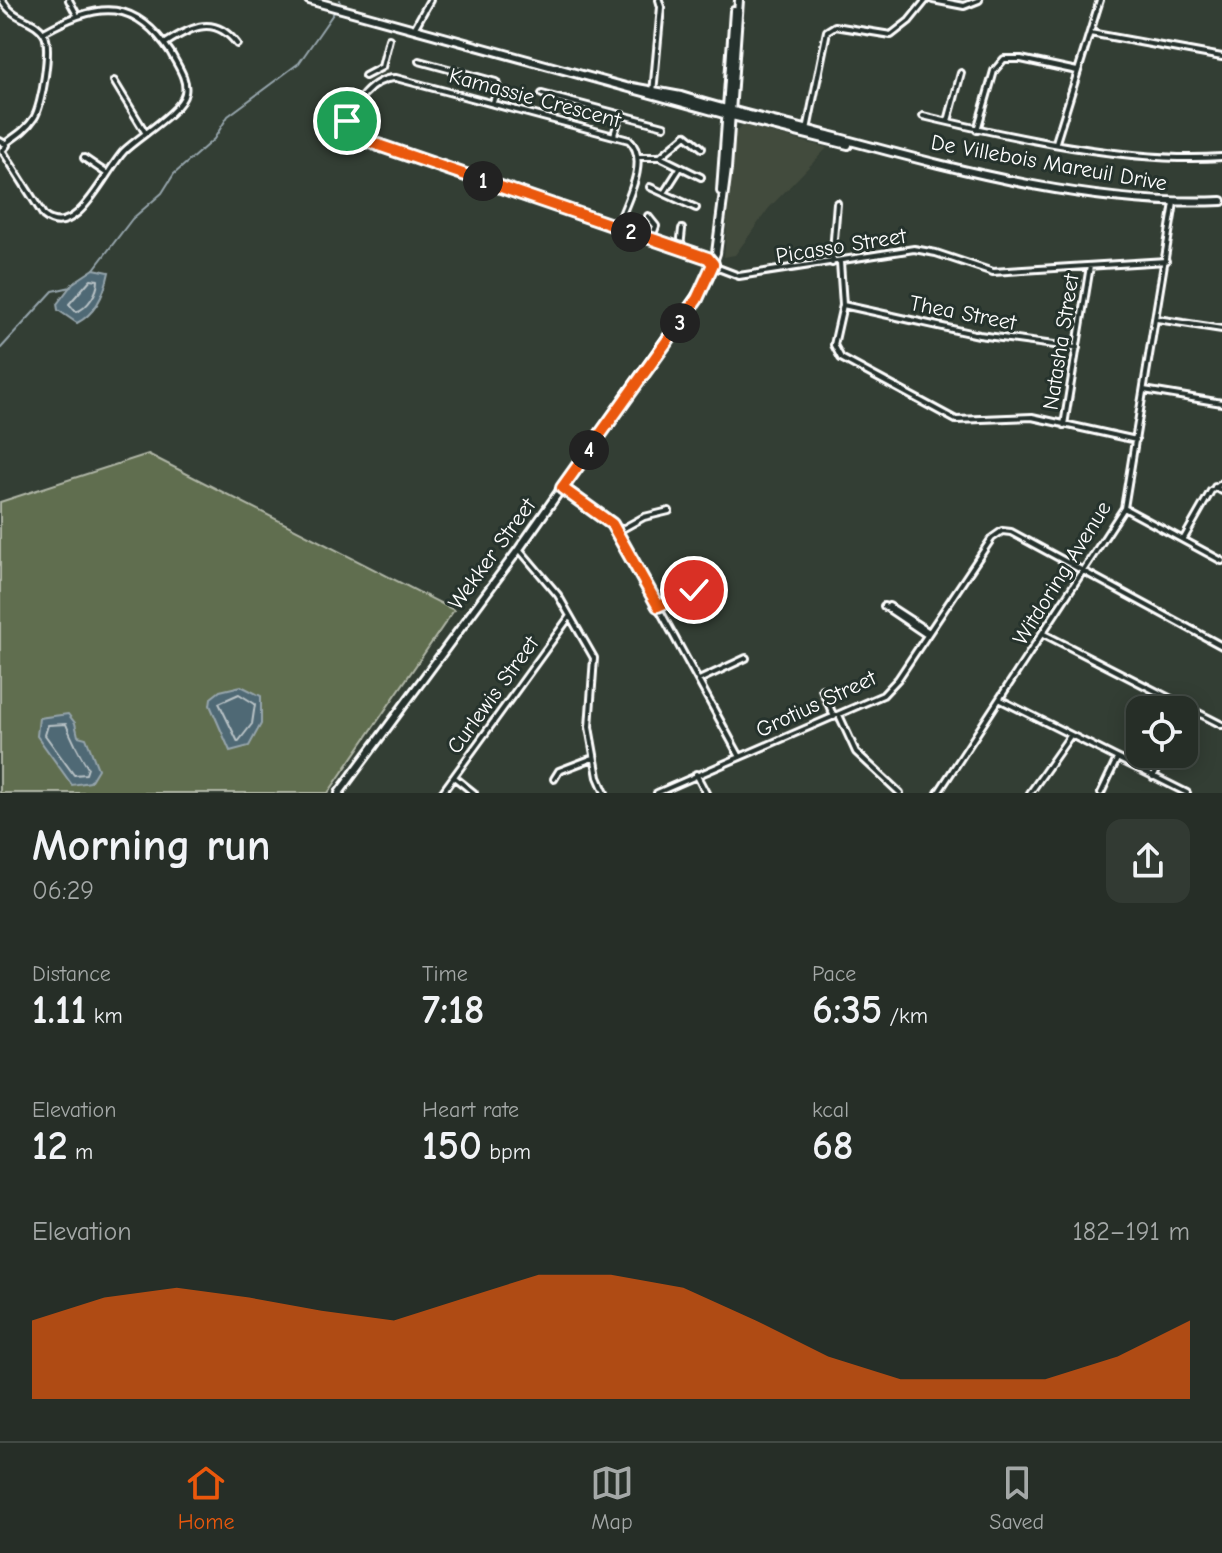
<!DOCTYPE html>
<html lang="en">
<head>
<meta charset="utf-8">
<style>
  :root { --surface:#262e27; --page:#323a33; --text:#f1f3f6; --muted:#a4a8a7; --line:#424a44; --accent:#ea580c }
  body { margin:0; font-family:"Comic Neue",sans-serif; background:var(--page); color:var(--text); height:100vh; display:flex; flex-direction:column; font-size:30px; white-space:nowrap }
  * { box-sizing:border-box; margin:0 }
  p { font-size:26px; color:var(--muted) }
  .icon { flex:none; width:44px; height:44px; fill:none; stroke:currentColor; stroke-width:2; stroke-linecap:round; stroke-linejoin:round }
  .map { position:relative; height:793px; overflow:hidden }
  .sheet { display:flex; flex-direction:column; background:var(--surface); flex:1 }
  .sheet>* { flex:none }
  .fabs { position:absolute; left:1126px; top:696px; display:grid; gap:16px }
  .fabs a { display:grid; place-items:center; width:72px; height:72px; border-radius:16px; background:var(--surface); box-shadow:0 4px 20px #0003,0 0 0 2px var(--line); font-size:40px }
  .pin { position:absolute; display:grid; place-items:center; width:68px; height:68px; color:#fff; margin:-34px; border:4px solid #fff; border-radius:50%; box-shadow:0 2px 8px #0007 }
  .km { position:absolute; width:40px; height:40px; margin:-20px; border-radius:50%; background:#222; color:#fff; font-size:22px; line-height:40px; text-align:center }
  .round { display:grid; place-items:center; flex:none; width:84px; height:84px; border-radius:16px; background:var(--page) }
  .head { display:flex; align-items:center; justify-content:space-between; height:136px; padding:0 32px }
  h1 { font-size:44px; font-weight:700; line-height:60px }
  .stats { display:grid; grid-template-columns:repeat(3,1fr); gap:12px; height:136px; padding:8px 32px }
  .stats div { display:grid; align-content:center }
  .stats b { font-size:40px; font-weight:700 }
  .stats small { font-size:22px; font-weight:400 }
  .stats p { font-size:22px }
  .chart { height:224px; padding:16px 32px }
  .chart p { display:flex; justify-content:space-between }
  .chart svg { width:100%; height:144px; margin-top:8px; fill:var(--accent); opacity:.7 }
  .tabs { display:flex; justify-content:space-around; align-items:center; height:112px; border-top:2px solid var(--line); background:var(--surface); font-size:22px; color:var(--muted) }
  .tabs a { display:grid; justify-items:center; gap:4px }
  .tabs .selected { color:var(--accent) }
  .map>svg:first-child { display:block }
  .built { fill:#434b3d }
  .green { fill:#616e4f; stroke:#b0b6a7; stroke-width:2 }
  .water { fill:#506974; stroke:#96a5ac; stroke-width:2 }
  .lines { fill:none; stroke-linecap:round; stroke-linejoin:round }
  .shore { stroke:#b9c3c7; stroke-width:2 }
  .stream { stroke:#96a5ac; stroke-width:2 }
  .street-casing { stroke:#fff; stroke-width:10 }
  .secondary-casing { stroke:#fff; stroke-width:12 }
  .street { stroke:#26332d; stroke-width:4 }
  .secondary { stroke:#26332d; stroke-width:6 }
  .route-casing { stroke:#fff; stroke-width:16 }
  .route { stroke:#ea580c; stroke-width:10 }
  .labels { text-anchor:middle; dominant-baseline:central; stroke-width:6; stroke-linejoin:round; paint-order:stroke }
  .street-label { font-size:22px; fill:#fff; stroke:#26332d }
</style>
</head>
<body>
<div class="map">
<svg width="1222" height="793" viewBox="0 0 1222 793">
  <rect width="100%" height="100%" fill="#333e34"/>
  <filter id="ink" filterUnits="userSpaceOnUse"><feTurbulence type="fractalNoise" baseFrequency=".0125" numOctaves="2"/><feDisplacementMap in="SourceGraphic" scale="16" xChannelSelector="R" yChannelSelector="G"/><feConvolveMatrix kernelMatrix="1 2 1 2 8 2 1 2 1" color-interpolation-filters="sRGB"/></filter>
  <g filter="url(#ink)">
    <!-- built -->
    <path class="built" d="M 743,125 L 827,148 L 769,208 L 735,255 L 724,257 L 735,133 Z"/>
    <!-- green -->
    <path class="green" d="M 148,454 L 454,610 L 328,793 L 0,793 L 0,502 Z"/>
    <!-- water -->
    <path class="water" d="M 94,269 L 109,272 C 105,292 97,313 77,323 L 58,310 L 57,304 L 73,283 Z
      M 241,686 L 261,696 L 261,724 L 249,746 L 230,751 L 210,705 L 211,698 L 220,691 Z
      M 68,714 L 75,723 L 78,736 L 86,738 L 98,769 L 90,782 L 72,785 L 37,736 L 39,718 Z"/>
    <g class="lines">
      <!-- shore -->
      <path class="shore" d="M 91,279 L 98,280 C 98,292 88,308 76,312 L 69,304 Z
        M 239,694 L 255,704 L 252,724 L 238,742 L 219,703 Z
        M 66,724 C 72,740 79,753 88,768 L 86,774 L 74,775 L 45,735 L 48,725 Z"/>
      <!-- stream -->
      <path class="stream" d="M 340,1 L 340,0
        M 94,269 L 132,219 L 162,193 L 174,174 L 214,139 L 228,116 L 299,63 L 335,11
        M 0,349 L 53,291 L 71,287"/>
      <!-- street casing -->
      <g class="street-casing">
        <path id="street" d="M 2,0 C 14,21 34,18 44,34 C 52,45 42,106 34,118 C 27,129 16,136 6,143
          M 69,0 L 76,13
          M 933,0 L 964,6 L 979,0
          M 414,29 L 430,0
          M 1090,33 L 1222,57
          M 166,43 C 192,26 215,15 237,44
          M 419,61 L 496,82 L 498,88 L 493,102
          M 365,76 L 382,67 L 389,39
          M 114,81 L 145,132
          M 653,93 L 661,7 L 659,0
          M 542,94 L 664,126
          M 923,116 C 1011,137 1132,164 1222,157
          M 948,121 L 961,73
          M 807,130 L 827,31 L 835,26 L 891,35 L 909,21 L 926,0
          M 977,130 L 994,71 L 1004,59 L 1021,59 L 1077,71
          M 614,135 L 620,115
          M 0,141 L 7,145 L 2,151
          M 1056,142 L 1100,0
          M 2,150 L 44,216 C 76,242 105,171 124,151 C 138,137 182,111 185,93 C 188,79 177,65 171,53 C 136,0 100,0 44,32
          M 637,157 L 660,157 L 701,177
          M 660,157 L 686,135 L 702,148
          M 84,158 L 106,173
          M 650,187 L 696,208
          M 664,193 L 680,168
          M 648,216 L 656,226 L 652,237
          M 617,227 C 625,204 651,160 629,140 L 396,78 C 373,77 351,106 346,126 L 352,136 L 708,258 L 718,268 L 739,276 L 914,249 L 936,253 L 993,272 L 1166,261
          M 680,248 L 682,229
          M 840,262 L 843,305 L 834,345 L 841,358 L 956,420 L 1032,417 L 1136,440
          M 832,263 L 837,203
          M 843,305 L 979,335 L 1077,348
          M 1157,319 L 1222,329
          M 1144,390 L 1222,403
          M 1064,425 L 1090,266
          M 1215,487 L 1222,491
          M 562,488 L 608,521 L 617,532 L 740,757
          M 1124,508 L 1222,561
          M 617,532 L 644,517 L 669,511
          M 1183,540 L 1211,491 L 1222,483
          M 520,550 L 558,595 L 594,658 L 589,727 L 598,777 L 605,793
          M 658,606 L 707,584
          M 884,606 L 927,635
          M 889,606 L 929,632
          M 1044,634 L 1222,725
          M 699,680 L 746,658
          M 822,689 L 834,717
          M 1001,700 L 1187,793
          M 839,715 L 856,752 L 900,793
          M 696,774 L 706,793
          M 454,777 L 474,793
          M 1153,777 L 1165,754
          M 554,779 L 559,771 L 593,758
          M 442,793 L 570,616
          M 657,793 L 883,695 L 898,679 L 992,538 L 1002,531 L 1011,532 L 1222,646
          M 938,793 L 1124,508 L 1174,203
          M 1030,793 L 1070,736
          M 1101,793 L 1117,759"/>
      </g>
      <!-- secondary casing -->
      <g class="secondary-casing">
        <path id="secondary" d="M 309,0 L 724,114 L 848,145
          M 632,87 L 681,96 C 729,111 779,122 828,135 C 955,169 1089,207 1222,201
          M 721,191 L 734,11
          M 339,793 L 519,549 L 706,282 L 716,253 L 727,169 L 739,0"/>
      </g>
      <!-- street -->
      <use href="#street" class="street"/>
      <!-- secondary -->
      <use href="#secondary" class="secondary"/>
    </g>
  </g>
  <g class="lines" filter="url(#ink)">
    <!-- route casing -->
    <g class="route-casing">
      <path id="route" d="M 347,121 L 347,130 L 352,136 L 708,258 L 713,264 L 697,299 L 562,488 L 612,524 L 658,606 L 694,590"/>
    </g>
    <!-- route -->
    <use href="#route" class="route"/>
  </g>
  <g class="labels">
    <!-- street labels -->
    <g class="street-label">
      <text transform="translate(535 98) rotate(15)">Kamassie Crescent</text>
      <text transform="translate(1049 163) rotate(10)">De Villebois Mareuil Drive</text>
      <text transform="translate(841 246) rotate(-9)">Picasso Street</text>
      <text transform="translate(963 313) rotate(11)">Thea Street</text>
      <text transform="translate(1061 342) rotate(-81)">Natasha Street</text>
      <text transform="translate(492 554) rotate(-54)">Wekker Street</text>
      <text transform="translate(1062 573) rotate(-58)">Witdoring Avenue</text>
      <text transform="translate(493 695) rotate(-54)">Curlewis Street</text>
      <text transform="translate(816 704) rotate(-25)">Grotius Street</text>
    </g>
  </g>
</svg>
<div class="fabs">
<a><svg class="icon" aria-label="locate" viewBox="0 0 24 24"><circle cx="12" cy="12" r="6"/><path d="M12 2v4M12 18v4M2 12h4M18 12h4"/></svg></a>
</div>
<div class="pin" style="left:347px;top:121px;background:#1e9e55"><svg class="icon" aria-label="arrive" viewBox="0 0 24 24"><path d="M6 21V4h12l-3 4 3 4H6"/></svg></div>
<div class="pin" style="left:694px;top:590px;background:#d93025"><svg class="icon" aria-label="check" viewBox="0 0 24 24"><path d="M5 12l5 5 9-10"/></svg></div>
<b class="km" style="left:483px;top:181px">1</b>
<b class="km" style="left:631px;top:232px">2</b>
<b class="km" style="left:680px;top:323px">3</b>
<b class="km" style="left:589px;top:450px">4</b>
</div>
<section class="sheet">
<div class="head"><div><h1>Morning run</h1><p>06:29</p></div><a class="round"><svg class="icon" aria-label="share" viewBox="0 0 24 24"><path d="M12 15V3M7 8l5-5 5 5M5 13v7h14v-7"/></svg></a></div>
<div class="stats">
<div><p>Distance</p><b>1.11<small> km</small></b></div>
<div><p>Time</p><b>7:18</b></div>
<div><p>Pace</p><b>6:35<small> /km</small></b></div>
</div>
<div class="stats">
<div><p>Elevation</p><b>12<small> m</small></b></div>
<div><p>Heart rate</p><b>150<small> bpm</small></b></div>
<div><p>kcal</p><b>68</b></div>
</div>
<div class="chart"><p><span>Elevation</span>182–191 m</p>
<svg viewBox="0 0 160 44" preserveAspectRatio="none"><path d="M0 44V20L10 13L20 10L30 13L40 17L50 20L60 13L70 6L80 6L90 10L100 20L110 31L120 38L130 38L140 38L150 31L160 20V44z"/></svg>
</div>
</section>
<nav class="tabs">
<a class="selected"><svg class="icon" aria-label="home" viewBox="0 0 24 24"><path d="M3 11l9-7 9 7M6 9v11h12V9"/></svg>Home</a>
<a><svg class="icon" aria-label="map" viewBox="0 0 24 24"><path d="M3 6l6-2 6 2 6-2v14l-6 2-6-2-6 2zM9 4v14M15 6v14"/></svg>Map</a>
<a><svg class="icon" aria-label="saved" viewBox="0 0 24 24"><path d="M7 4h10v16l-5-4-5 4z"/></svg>Saved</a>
</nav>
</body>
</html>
